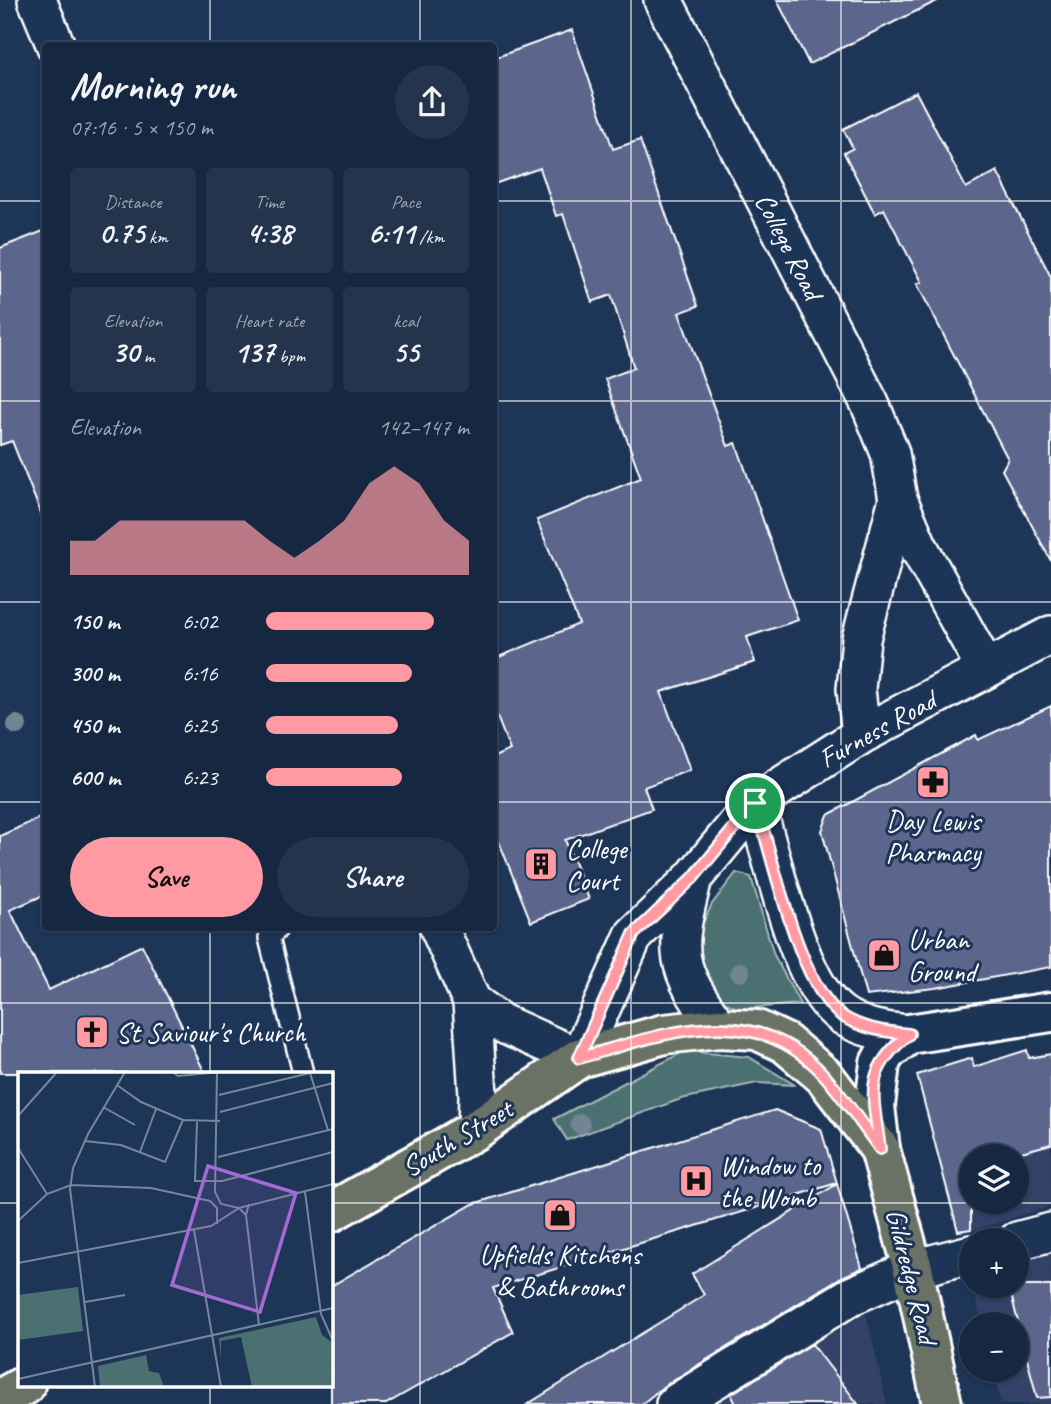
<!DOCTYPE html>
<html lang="en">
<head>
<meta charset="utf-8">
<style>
  :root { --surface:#162841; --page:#23344c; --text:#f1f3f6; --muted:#9ea6b1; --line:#35445a; --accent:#ff9aa2 }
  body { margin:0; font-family:Caveat,sans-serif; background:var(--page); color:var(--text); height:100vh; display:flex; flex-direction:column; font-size:26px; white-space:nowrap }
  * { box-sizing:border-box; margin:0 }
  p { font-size:23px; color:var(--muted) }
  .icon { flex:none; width:38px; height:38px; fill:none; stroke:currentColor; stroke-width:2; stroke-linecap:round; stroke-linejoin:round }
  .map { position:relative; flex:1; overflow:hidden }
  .side { position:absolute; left:42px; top:42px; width:455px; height:889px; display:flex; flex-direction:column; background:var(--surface); border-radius:7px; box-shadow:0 2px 5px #0004,0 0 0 2px var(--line) }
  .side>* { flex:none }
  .tools { position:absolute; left:959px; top:1144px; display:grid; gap:14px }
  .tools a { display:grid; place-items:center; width:70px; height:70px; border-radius:50%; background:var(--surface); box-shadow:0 2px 5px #0004,0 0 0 2px var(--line); font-size:35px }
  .pin { position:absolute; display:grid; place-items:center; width:60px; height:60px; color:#fff; margin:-30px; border:4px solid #fff; border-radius:50%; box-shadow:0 2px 7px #0007 }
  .round { display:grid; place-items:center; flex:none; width:74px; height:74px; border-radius:37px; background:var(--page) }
  .headline { display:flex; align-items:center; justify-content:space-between; height:119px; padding:0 28px }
  h1 { font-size:38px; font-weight:700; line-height:52px }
  .stats { display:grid; grid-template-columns:repeat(3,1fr); gap:10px; height:119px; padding:7px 28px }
  .stats div { display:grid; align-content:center; border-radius:7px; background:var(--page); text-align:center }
  .stats b { font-size:30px; font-weight:700 }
  .stats small { font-size:19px; font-weight:400 }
  .stats p { font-size:19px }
  .chart { height:196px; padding:14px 28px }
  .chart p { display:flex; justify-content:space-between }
  .chart svg { width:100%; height:126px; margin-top:7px; fill:var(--accent); opacity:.7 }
  .primary-button { display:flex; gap:14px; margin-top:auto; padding:14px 28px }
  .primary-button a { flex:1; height:80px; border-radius:42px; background:var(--accent); color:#111; font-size:28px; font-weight:700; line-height:80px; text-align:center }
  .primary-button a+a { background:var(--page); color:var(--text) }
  ul { padding:0 28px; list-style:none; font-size:23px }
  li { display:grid; grid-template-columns:112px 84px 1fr; align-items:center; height:52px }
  li i { height:18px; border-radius:9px; background:var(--accent) }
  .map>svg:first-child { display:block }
  .built { fill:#304367; fill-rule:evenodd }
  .green { fill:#4b7072; stroke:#a5b8b8; stroke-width:2 }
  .building { fill:#5b658c; stroke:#fff; stroke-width:2 }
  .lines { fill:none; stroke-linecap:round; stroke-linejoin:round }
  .lane-casing { stroke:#fff; stroke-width:24 }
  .street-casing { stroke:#fff; stroke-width:42 }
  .secondary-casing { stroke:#fff; stroke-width:44 }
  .primary-casing { stroke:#fff; stroke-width:44 }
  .lane { stroke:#1d3557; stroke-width:19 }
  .street { stroke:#1d3557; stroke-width:37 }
  .secondary { stroke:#1d3557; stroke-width:38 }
  .primary { stroke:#6b7165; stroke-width:38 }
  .tree { fill:#728595 }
  .route-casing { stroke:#fff; stroke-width:14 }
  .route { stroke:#ff9aa2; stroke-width:9 }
  .grid { fill:none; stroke:#fff; stroke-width:2; stroke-opacity:0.55 }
  .labels { text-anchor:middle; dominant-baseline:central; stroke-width:6; stroke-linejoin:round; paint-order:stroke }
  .street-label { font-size:28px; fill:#fff; stroke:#1d3557 }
  .poi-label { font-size:28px; fill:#fff; stroke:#1d3557; text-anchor:start }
  .inset-road { fill:none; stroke:#77869a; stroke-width:2 }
  .view { fill:#a36bd2; fill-opacity:0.15; stroke:#a36bd2; stroke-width:3.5 }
  .inset-edge { fill:none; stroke:#fff; stroke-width:3.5 }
</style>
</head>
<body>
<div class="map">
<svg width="1051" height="1404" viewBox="0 0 1051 1404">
  <rect width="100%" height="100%" fill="#1d3557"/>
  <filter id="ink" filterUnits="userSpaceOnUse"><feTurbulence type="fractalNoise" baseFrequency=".0143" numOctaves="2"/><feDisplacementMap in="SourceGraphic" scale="14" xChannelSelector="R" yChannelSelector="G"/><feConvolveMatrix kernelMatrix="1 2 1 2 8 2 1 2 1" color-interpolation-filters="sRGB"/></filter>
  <g filter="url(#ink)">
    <!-- built -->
    <path class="built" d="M 1027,1050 L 1029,1058 L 1051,1054 L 1051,1206 L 961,1234 L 920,1085 L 926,1072 L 972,1058 L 975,1067 ZM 971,1157 L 1017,1157 L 1017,1202 L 971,1202 Z
      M 1051,1254 L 1051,1404 L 1001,1404 L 993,1370 L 1017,1370 L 1017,1325 L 982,1325 L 973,1286 L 1017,1286 L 1017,1262 Z
      M 866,1313 L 887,1404 L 713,1404 Z"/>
    <!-- green -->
    <path class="green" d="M 736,873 L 751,877 L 774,955 L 800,1004 L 739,1009 L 711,996 L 695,940 L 712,904 Z
      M 685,1051 L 749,1057 L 795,1085 L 757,1083 L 681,1099 L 567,1140 L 554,1119 Z"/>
    <!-- building -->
    <path class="building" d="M 777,0 L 939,0 L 809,64 Z
      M 572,30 L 613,149 L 640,140 L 698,306 L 679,313 L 728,446 L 736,443 L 798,620 L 747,637 L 755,662 L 661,692 L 690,770 L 644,787 L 652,809 L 565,840 L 589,899 L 531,922 L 494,829 L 494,757 L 510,750 L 494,709 L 494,659 L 579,624 L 537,520 L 641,478 L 605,379 L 634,368 L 611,295 L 592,302 L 563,214 L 556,216 L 540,168 L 494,184 L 494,58 Z
      M 916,92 L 966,188 L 997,171 L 1051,277 L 1051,561 L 1002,470 L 1008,459 L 917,284 L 922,282 L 884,209 L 875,214 L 844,153 L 853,148 L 843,129 Z
      M 46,230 L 46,520 L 44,521 L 12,441 L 0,445 L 0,248 Z
      M 1051,706 L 1051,967 L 935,988 L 866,996 L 822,831 L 828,815 L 976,735 L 978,740 Z
      M 46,815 L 46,894 L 10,910 L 49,990 L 142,945 L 205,1073 L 0,1073 L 0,836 Z
      M 1027,1050 L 1029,1058 L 1051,1054 L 1051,1144 L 1003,1157 L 971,1157 L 971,1229 L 958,1231 L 917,1075 L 972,1058 L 974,1067 Z
      M 775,1110 L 821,1129 L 837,1183 L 493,1288 L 513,1332 L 386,1404 L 331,1404 L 331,1286 L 473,1204 Z
      M 837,1184 L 862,1268 L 840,1278 L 664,1386 L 642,1404 L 528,1404 L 704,1295 L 692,1274 Z
      M 1009,1286 L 1051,1286 L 1051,1397 L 1037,1398 Z
      M 812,1344 L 858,1404 L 736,1404 L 731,1394 Z"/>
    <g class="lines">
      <!-- lane casing -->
      <g class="lane-casing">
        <path id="lane" d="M 278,928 L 269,938 L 303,1073"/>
      </g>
      <!-- street casing -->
      <g class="street-casing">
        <path id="street" d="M 37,0 L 56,46
          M 663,0 L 870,404 L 890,453 L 898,499 L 918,546 L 986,669
          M 861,735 L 856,689 L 861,639 L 898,499
          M 755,803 C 774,858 796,983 842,1015 C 862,1029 886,1032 909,1034
          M 693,878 C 674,952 673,966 719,1028
          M 439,928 L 472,1002 L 478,1095 L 477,1129
          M 472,1002 L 501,1023 L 579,1058 L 634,935 L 693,878 L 755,803 L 861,735 L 1051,635
          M 1017,1241 L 1051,1232
          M 675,1404 L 851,1296 L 913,1269 L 971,1254"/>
      </g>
      <!-- secondary casing -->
      <g class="secondary-casing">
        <path id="secondary" d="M 880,1149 L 875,1106 L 880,1063 L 886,1052 L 909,1034 L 1051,1012"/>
      </g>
      <!-- primary casing -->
      <g class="primary-casing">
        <path id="primary" d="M 331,1212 L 477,1129 L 579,1058 L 664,1034 L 719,1028 L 757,1030 L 785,1043 L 824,1076 L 880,1149 L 913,1269 L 942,1404
          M 0,1399 L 25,1385"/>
      </g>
      <!-- lane -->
      <use href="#lane" class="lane"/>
      <!-- street -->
      <use href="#street" class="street"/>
      <!-- secondary -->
      <use href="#secondary" class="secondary"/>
      <!-- primary -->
      <use href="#primary" class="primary"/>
    </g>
    <!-- trees -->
    <g class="tree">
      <circle cx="17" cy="725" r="10"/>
      <circle cx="740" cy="972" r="10"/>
      <circle cx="580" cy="1124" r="10"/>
    </g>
  </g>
  <g class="lines" filter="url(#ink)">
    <!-- route casing -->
    <g class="route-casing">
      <path id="route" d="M 755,803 C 774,857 797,984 842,1016 C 862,1029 886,1032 909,1034 C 862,1072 873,1094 880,1149 C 862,1125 845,1099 825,1076 C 755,997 664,1034 579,1058 L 634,934 L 693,878 Z"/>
    </g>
    <!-- route -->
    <use href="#route" class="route"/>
  </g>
  <!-- grid -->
  <path class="grid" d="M 210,0 L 210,46M 420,0 L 420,46M 631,0 L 631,1404M 841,0 L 841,1404M 0,201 L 46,201M 494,201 L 1051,201M 0,401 L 46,401M 494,401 L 1051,401M 0,602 L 46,602M 494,602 L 1051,602M 0,802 L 46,802M 494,802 L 1051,802M 210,928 L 210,1073M 420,928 L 420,1404M 0,1003 L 1051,1003M 0,1203 L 19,1203M 331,1203 L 1051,1203M 210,1385 L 210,1404"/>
  <!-- icons -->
  <defs>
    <g id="pharmacy-square" transform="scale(1.75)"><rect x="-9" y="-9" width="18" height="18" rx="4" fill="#ff9aa2" stroke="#1d3557"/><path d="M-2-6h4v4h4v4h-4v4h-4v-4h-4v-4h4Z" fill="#111"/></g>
    <g id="building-square" transform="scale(1.75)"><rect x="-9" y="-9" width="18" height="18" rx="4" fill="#ff9aa2" stroke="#1d3557"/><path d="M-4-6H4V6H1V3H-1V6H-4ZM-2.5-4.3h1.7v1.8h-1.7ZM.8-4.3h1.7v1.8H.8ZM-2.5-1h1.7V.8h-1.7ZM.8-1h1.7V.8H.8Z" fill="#111"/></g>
    <g id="shop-square" transform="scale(1.75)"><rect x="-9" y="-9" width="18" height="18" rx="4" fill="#ff9aa2" stroke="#1d3557"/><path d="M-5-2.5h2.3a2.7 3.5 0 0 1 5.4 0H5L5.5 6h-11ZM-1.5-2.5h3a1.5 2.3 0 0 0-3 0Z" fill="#111"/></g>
    <g id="church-square" transform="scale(1.75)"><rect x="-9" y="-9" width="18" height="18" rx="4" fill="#ff9aa2" stroke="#1d3557"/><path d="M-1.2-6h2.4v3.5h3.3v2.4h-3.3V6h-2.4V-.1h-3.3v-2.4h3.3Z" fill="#111"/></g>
    <g id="hospital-square" transform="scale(1.75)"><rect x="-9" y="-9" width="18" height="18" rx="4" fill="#ff9aa2" stroke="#1d3557"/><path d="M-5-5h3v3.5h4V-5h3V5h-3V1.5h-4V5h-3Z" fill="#111"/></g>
  </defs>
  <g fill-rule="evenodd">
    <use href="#pharmacy-square" x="933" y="782"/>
    <use href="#building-square" x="541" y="864"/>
    <use href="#shop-square" x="884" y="955"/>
    <use href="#church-square" x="92" y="1032"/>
    <use href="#hospital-square" x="696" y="1181"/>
    <use href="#shop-square" x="560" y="1215"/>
  </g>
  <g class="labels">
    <!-- street labels -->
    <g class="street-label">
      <text transform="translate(789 246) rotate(63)">College Road</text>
      <text transform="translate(877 729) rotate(-29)">Furness Road</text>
      <text transform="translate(457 1138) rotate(-31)">South Street</text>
      <text transform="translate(912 1276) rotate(76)">Gildredge Road</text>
    </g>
    <!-- poi labels -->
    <g class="poi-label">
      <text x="933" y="820" text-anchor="middle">Day Lewis<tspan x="933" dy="32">Pharmacy</tspan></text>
      <text x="566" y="848">College<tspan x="566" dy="32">Court</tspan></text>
      <text x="908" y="939">Urban<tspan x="908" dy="32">Ground</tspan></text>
      <text x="116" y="1032">St Saviour's Church</text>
      <text x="720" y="1165">Window to<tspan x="720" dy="32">the Womb</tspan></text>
      <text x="560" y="1254" text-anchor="middle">Upfields Kitchens<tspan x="560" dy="32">&amp; Bathrooms</tspan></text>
    </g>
  </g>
  <!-- overview -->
  <g transform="translate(18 1072)">
    <rect width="315" height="315" fill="#1d3557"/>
    <path d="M 60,215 L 65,259 L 0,268 L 0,223 ZM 298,245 L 304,263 L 315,271 L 315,315 L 234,315 L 223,265 L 203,269 L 203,287 L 201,266 ZM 128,283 L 131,299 L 141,301 L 146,315 L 82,315 L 80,294 Z" fill="#4b7072"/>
    <path class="inset-road" d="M 155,0 L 160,4 L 203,0M 199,0 L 197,120 L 203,132 L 221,136 L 315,112M 99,13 L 123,30 L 165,48 L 202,49M 201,23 L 292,1 L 310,58M 85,35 L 117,53M 202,40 L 315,11M 0,44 L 39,0M 179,50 L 177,109 L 204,109 L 315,80M 67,69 L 103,73 L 147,90 L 165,48M 0,76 L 29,122M 122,80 L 138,37M 200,85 L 315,57M 287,120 L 303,242 L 315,269M 231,132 L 228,143 L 241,253M 0,149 L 29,122 L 53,113 L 133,116 L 192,129 L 199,136 L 199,152M 176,158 L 203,315M 0,191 L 193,154 L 221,136 L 228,143M 67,230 L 107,223M 0,307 L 315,236M 77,315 L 52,117 L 55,96 L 70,62 L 107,0"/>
    <path class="view" d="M 190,94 L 278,121 L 242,240 L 154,213 Z"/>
    <rect width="315" height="315" class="inset-edge"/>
  </g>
</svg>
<div class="tools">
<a><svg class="icon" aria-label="layers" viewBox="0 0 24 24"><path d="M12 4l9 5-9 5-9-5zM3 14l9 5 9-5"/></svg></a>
<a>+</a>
<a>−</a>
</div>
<div class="pin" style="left:755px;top:803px;background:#1e9e55"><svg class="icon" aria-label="arrive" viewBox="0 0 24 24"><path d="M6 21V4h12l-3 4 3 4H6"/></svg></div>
<section class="side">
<div class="headline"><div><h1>Morning run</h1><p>07:16 · 5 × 150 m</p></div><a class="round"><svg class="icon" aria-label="share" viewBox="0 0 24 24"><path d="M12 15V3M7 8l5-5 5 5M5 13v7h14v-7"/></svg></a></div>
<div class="stats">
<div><p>Distance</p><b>0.75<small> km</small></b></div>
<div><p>Time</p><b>4:38</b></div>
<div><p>Pace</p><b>6:11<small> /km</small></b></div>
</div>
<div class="stats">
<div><p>Elevation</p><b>30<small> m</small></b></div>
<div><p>Heart rate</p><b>137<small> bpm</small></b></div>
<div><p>kcal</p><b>55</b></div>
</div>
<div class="chart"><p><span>Elevation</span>142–147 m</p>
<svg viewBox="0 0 160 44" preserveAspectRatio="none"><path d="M0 44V32L10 32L20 25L30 25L40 25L50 25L60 25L70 25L80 32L90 38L100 32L110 25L120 12L130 6L140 12L150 25L160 32V44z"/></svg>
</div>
<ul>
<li><b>150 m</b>6:02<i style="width:83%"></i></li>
<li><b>300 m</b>6:16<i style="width:72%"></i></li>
<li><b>450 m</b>6:25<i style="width:65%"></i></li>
<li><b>600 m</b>6:23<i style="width:67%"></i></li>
</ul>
<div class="primary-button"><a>Save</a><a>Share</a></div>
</section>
</div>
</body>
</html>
